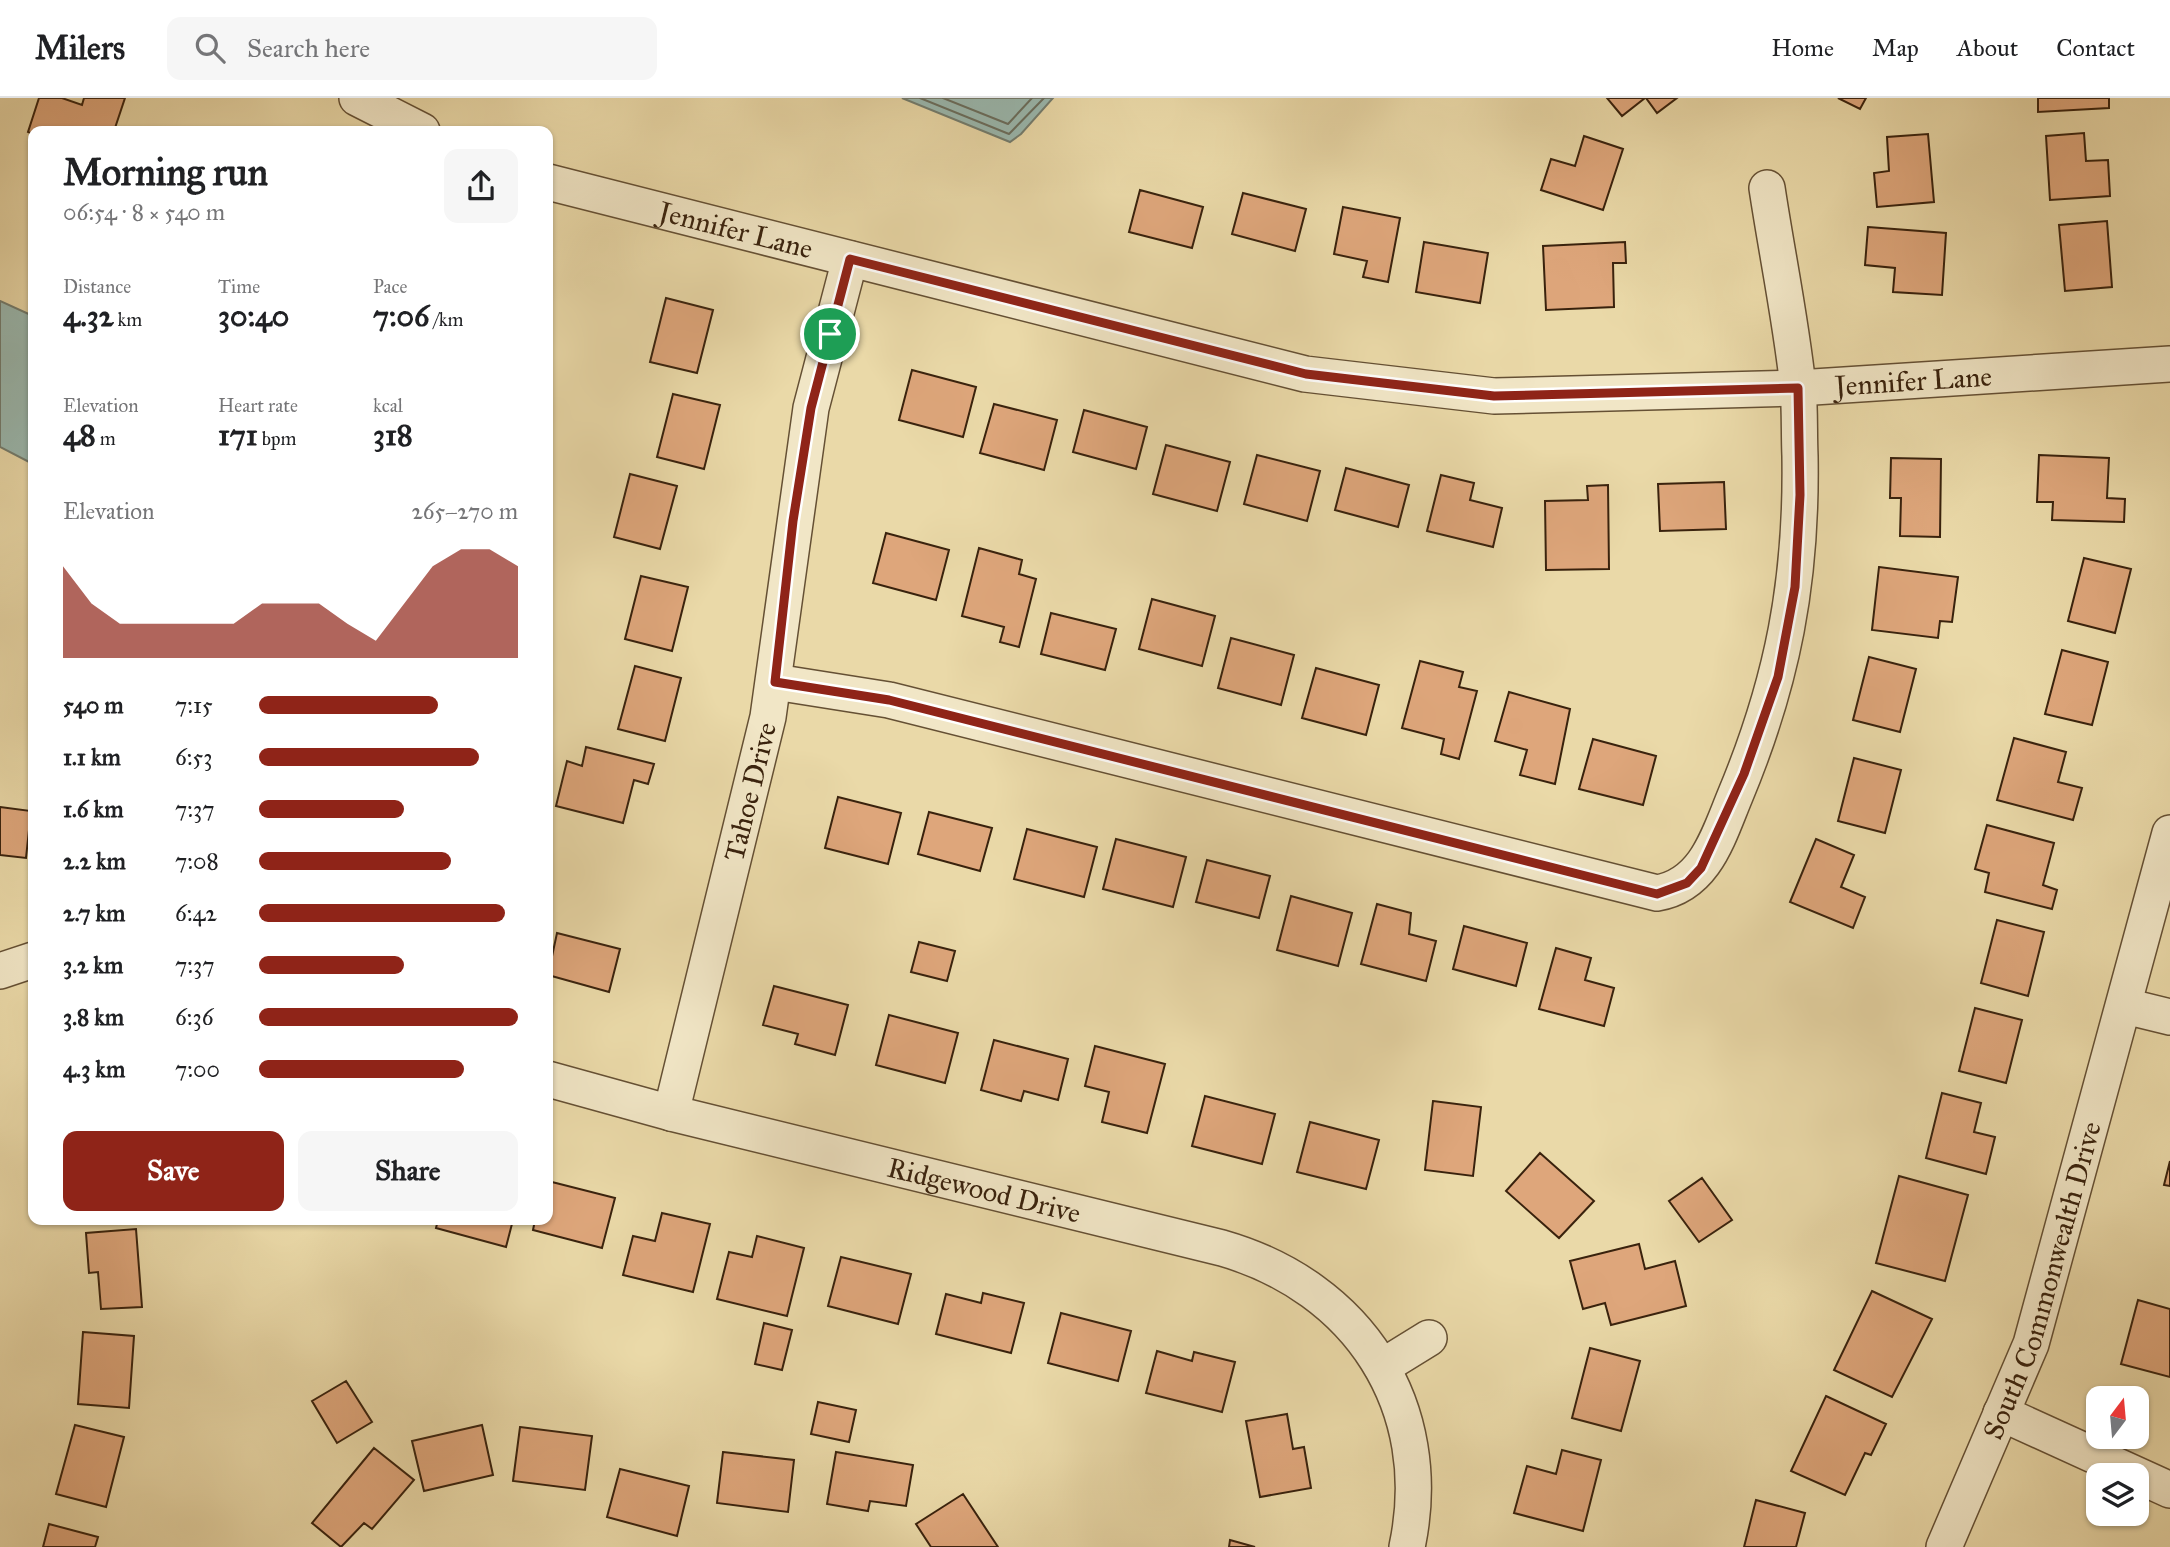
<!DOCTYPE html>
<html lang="en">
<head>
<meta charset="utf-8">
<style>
  :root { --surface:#fff; --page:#f6f6f6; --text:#202124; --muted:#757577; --line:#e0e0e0; --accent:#8f2418 }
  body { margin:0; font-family:"IM FELL Great Primer",serif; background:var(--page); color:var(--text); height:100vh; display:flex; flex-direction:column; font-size:26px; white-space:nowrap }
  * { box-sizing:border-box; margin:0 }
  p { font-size:23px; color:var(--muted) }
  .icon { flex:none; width:38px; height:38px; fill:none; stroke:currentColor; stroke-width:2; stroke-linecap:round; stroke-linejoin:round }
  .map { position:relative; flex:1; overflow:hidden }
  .side { position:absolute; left:28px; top:28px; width:525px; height:1099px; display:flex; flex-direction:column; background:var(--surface); border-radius:14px; box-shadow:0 2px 5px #0004 }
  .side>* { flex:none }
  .needle { width:46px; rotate:16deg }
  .tools { position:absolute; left:2086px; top:1288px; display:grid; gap:14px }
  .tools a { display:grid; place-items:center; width:63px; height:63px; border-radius:14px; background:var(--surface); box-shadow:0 2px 5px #0004; font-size:35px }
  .pin { position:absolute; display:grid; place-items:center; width:60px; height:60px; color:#fff; margin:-30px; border:4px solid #fff; border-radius:50%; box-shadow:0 2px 7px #0007 }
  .round { display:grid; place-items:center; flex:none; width:74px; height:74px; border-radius:14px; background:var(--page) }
  .head { display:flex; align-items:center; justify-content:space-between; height:119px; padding:0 35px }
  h1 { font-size:38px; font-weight:700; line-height:52px }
  .stats { display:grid; grid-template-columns:repeat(3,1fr); gap:10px; height:119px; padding:7px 35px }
  .stats div { display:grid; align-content:center }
  .stats b { font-size:30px; font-weight:700 }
  .stats small { font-size:19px; font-weight:400 }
  .stats p { font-size:19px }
  .chart { height:196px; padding:14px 35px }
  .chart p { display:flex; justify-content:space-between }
  .chart svg { width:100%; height:126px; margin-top:7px; fill:var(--accent); opacity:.7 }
  .button { display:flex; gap:14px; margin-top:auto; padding:14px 35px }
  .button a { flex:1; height:80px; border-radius:14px; background:var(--accent); color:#fff; font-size:28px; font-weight:700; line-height:80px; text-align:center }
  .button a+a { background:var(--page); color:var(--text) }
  ul { padding:0 35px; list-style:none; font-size:23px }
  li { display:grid; grid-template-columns:112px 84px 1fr; align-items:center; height:52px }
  li i { height:18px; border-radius:9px; background:var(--accent) }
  header { display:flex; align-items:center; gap:42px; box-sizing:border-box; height:98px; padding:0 35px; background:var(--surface); border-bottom:2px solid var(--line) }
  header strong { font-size:33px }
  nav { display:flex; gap:38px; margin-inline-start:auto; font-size:24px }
  .search { width:490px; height:63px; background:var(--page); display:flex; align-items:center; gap:18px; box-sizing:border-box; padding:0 24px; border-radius:14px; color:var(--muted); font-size:26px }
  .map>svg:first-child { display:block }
  .water { fill:#9ab9b0; stroke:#737d6f; stroke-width:2 }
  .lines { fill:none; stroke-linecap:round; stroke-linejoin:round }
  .shore { stroke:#6a6e5e; stroke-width:2 }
  .building { fill:#dea67b; stroke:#39220d; stroke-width:2 }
  .street-casing { stroke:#655034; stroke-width:38 }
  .street { stroke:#f1e6c6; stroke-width:35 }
  .route-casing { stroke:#fff; stroke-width:14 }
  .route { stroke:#8f2418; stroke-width:9 }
  .labels { text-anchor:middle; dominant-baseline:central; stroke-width:6; stroke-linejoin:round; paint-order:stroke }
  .street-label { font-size:28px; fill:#39220d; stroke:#f1e6c6 }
</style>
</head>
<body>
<header>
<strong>Milers</strong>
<div class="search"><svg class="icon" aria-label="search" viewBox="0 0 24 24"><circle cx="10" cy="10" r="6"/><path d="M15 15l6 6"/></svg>Search here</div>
<nav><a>Home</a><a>Map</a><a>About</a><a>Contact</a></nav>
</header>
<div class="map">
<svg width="2170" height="1449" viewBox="0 0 2170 1449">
  <rect width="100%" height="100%" fill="#ead9a8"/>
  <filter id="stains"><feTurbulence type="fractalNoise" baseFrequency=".00286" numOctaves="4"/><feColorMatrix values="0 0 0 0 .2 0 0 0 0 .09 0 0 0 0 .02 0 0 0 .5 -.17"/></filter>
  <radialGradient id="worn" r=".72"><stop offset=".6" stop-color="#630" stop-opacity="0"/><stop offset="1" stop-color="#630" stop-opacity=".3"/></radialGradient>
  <!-- water -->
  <path class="water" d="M 902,0 L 1053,0 L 1021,36 L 1010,44 Z
    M 0,203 L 33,218 L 33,366 L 0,349 Z"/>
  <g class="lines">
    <!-- shore -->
    <path class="shore" d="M 920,0 L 1009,36 L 1044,0
      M 943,0 L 1008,26 L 1032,0"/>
  </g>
  <!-- building -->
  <path class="building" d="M 39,0 L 62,0 L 82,7 L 84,0 L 125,0 L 114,33 L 33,33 L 33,36 L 28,34 Z
    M 1607,0 L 1645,0 L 1622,18 Z
    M 1646,0 L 1677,0 L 1657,15 Z
    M 1838,0 L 1866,0 L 1860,11 Z
    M 2038,0 L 2109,0 L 2109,10 L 2038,14 Z
    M 2084,35 L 2086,63 L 2108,62 L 2110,98 L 2050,102 L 2046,38 Z
    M 1928,36 L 1934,104 L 1877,109 L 1874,75 L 1889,73 L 1887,39 Z
    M 1584,38 L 1623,51 L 1603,112 L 1541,92 L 1551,61 L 1575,68 Z
    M 1140,92 L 1203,109 L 1192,150 L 1129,134 Z
    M 1243,95 L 1306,111 L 1295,153 L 1232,136 Z
    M 1343,109 L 1400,120 L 1388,184 L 1363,179 L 1367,163 L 1334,156 Z
    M 2107,123 L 2112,189 L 2065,193 L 2059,127 Z
    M 1868,129 L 1946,135 L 1942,197 L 1893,194 L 1895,170 L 1865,167 Z
    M 1424,144 L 1488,155 L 1480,205 L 1416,194 Z
    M 1625,144 L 1626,165 L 1613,165 L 1614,209 L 1546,212 L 1543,148 Z
    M 666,200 L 713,212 L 697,275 L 650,264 Z
    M 912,272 L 976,289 L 963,339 L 899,322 Z
    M 673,296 L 720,307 L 704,371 L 657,359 Z
    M 994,306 L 1057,322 L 1044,372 L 980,355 Z
    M 1084,312 L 1147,329 L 1136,371 L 1073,354 Z
    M 1166,347 L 1230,364 L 1217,413 L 1153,396 Z
    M 1257,357 L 1320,373 L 1307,423 L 1244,406 Z
    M 2039,357 L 2109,360 L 2107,400 L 2125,401 L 2124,424 L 2052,422 L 2053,404 L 2037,404 Z
    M 1891,360 L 1941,361 L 1940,439 L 1900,438 L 1901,400 L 1890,400 Z
    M 1346,370 L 1409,387 L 1398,429 L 1335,412 Z
    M 630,376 L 677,388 L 660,451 L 614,439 Z
    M 1441,377 L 1474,385 L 1470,402 L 1502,410 L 1493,449 L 1427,433 Z
    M 1724,384 L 1726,431 L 1660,433 L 1658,386 Z
    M 1608,387 L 1609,471 L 1546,472 L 1545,403 L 1588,402 L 1587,388 Z
    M 886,435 L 949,452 L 936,502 L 873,485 Z
    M 979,450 L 1022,462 L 1019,476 L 1036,481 L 1019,549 L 1000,544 L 1004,529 L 962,518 Z
    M 2084,460 L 2131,471 L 2115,535 L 2068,523 Z
    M 1879,469 L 1958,479 L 1952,524 L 1940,523 L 1938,540 L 1872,532 Z
    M 641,478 L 688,489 L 672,553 L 625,541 Z
    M 1152,501 L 1215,518 L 1202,568 L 1139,551 Z
    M 1051,515 L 1116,531 L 1105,572 L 1041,556 Z
    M 1231,540 L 1294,557 L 1281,607 L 1218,590 Z
    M 2062,552 L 2108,564 L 2092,627 L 2045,616 Z
    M 1869,559 L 1916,571 L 1900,634 L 1853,622 Z
    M 1420,563 L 1463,574 L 1459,589 L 1477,593 L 1459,661 L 1441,656 L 1444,641 L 1402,630 Z
    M 635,568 L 681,580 L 665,643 L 618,631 Z
    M 1316,570 L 1379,587 L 1366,637 L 1302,620 Z
    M 1509,594 L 1570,611 L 1555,686 L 1520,677 L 1527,652 L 1495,643 Z
    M 2014,640 L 2066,654 L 2058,684 L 2082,690 L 2073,722 L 1997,702 Z
    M 1593,641 L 1656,658 L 1643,707 L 1579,691 Z
    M 586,649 L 654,666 L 648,686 L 634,682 L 623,725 L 556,708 L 567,663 L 582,668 Z
    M 1854,660 L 1901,672 L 1885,735 L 1838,723 Z
    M 838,699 L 901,715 L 888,766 L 825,750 Z
    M 0,709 L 31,713 L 26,760 L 0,757 Z
    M 929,714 L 992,730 L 980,773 L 918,756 Z
    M 1987,727 L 2054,745 L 2043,787 L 2057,792 L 2052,811 L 1985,794 L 1989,775 L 1975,771 Z
    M 1027,731 L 1097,749 L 1084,799 L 1014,781 Z
    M 1116,741 L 1186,759 L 1173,809 L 1103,791 Z
    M 1816,741 L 1854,757 L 1841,789 L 1865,799 L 1853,830 L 1790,804 Z
    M 1207,762 L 1270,778 L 1259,820 L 1196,804 Z
    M 1291,798 L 1352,815 L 1338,868 L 1277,852 Z
    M 1377,806 L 1411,815 L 1409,836 L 1436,843 L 1426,883 L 1361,866 Z
    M 1997,822 L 2044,834 L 2028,898 L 1981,885 Z
    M 1464,828 L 1527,845 L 1516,888 L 1453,871 Z
    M 557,835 L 620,851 L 609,894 L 548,877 Z
    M 919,844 L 955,853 L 947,883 L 911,874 Z
    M 1556,850 L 1591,860 L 1585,882 L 1614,890 L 1604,928 L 1539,911 Z
    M 774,888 L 848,907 L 835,957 L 795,946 L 798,936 L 763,927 Z
    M 1975,910 L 2022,922 L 2006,985 L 1959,973 Z
    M 889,917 L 958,935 L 945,985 L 876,967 Z
    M 994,942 L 1068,961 L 1058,1002 L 1024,993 L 1021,1003 L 981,992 Z
    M 1095,948 L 1165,966 L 1147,1035 L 1102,1024 L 1109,994 L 1085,988 Z
    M 1942,995 L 1981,1005 L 1974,1034 L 1995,1039 L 1986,1076 L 1926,1060 Z
    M 1205,998 L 1275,1016 L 1262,1066 L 1192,1048 Z
    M 1433,1003 L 1481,1009 L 1473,1078 L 1425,1072 Z
    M 1310,1024 L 1379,1042 L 1366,1091 L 1297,1074 Z
    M 1540,1055 L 1594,1103 L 1559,1140 L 1506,1093 Z
    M 2170,1063 L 2170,1088 L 2164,1087 Z
    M 1899,1078 L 1968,1097 L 1945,1183 L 1876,1165 Z
    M 1702,1080 L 1732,1122 L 1699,1144 L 1669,1103 Z
    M 548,1083 L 615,1100 L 602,1150 L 533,1132 L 535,1122 L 548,1122 Z
    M 662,1115 L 710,1126 L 693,1194 L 623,1177 L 633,1138 L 655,1143 Z
    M 438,1122 L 513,1122 L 506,1149 L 436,1130 Z
    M 136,1131 L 142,1209 L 101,1211 L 98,1174 L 89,1175 L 86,1135 Z
    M 757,1138 L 804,1150 L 787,1218 L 717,1201 L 729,1154 L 752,1159 Z
    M 1639,1146 L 1645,1171 L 1675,1163 L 1686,1208 L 1611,1227 L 1605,1205 L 1583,1211 L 1570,1163 Z
    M 841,1159 L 911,1176 L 898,1226 L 828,1208 Z
    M 1872,1193 L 1932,1221 L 1892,1299 L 1834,1272 Z
    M 983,1195 L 1024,1205 L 1011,1255 L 936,1236 L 946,1196 L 981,1205 Z
    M 2138,1202 L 2170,1211 L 2170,1279 L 2121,1266 Z
    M 1061,1215 L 1131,1233 L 1118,1283 L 1048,1265 Z
    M 764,1225 L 792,1232 L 782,1272 L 755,1266 Z
    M 83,1234 L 134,1238 L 129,1310 L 78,1306 Z
    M 1590,1250 L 1640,1263 L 1621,1333 L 1572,1320 Z
    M 1157,1253 L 1192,1263 L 1194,1254 L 1235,1264 L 1222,1314 L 1146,1295 Z
    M 346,1283 L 372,1324 L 337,1345 L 312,1303 Z
    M 1826,1298 L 1886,1326 L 1871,1357 L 1865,1355 L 1845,1397 L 1791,1373 Z
    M 818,1304 L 856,1312 L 849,1344 L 811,1336 Z
    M 1287,1316 L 1293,1351 L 1304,1349 L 1311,1390 L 1260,1399 L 1246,1323 Z
    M 75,1327 L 124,1339 L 106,1409 L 56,1396 Z
    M 482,1327 L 493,1377 L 424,1393 L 412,1343 Z
    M 520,1329 L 592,1338 L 585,1392 L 513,1383 Z
    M 374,1350 L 414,1382 L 372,1431 L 364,1425 L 341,1449 L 312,1425 Z
    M 1562,1352 L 1601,1362 L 1583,1433 L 1514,1415 L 1527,1368 L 1556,1376 Z
    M 723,1354 L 794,1362 L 788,1414 L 717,1405 Z
    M 836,1354 L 913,1367 L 906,1408 L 870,1403 L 868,1413 L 827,1406 Z
    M 620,1371 L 689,1388 L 677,1438 L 607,1419 Z
    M 963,1396 L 998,1449 L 931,1449 L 916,1426 Z
    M 1756,1402 L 1805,1415 L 1796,1449 L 1744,1449 Z
    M 49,1426 L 98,1439 L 95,1449 L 43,1449 Z
    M 1230,1442 L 1255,1449 L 1229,1449 Z"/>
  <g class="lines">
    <!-- street casing -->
    <g class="street-casing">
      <g id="street">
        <path d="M 357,0 L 422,33"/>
        <path id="s1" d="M 548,84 L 1305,276 L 1494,298 L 1798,290 L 2170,266"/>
        <path d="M 775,584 L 889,602 L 1657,795 C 1705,787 1718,739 1735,698 C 1783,583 1802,483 1800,358 C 1799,335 1800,312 1798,289 C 1791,223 1777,156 1767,90"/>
        <path d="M 0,873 L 33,862"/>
        <path d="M 2125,908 L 2170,919"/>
        <path id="s2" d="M 548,981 L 671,1015 L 1222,1150 C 1358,1189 1437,1308 1407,1449"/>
        <path id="s3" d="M 671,1015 L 768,619 L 811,310 L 850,161"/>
        <path d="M 1382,1269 L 1429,1240"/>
        <path d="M 2001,1315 L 2170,1392"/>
        <path id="s4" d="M 1944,1449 L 2031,1246 L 2170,735"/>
      </g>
    </g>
    <!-- street -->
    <use href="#street" class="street"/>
  </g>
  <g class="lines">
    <!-- route casing -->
    <g class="route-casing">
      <path id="route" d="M 850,161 L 1306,276 L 1494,298 L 1798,290 L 1800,397 L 1795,489 L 1778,579 L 1744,676 L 1701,770 L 1687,785 L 1657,796 L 889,602 L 775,584 L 793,423 L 811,310 Z"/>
    </g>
    <!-- route -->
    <use href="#route" class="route"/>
  </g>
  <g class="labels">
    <!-- street labels -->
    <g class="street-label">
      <text stroke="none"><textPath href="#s1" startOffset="194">Jennifer Lane</textPath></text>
      <text stroke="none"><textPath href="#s1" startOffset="1391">Jennifer Lane</textPath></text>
      <text stroke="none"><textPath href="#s3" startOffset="331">Tahoe Drive</textPath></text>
      <text stroke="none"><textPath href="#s2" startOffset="450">Ridgewood Drive</textPath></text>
      <text stroke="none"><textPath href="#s4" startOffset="285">South Commonwealth Drive</textPath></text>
    </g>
  </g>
  <rect width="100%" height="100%" filter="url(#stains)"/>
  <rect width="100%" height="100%" fill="url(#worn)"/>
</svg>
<div class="tools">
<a><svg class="needle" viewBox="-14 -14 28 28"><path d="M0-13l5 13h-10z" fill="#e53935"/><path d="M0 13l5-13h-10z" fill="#757577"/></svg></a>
<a><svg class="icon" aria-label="layers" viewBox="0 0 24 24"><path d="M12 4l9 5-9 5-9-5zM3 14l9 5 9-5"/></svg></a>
</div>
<div class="pin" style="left:830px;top:236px;background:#1e9e55"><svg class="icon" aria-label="arrive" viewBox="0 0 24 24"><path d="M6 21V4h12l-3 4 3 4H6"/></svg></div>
<section class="side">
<div class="head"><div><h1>Morning run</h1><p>06:54 · 8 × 540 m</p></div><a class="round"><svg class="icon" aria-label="share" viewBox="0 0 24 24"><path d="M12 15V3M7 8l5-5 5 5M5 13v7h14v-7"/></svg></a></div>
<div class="stats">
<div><p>Distance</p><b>4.32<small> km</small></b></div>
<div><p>Time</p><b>30:40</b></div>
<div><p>Pace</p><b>7:06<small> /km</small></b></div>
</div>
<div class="stats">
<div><p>Elevation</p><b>48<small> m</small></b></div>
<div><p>Heart rate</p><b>171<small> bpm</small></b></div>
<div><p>kcal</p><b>318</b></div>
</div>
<div class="chart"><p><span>Elevation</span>265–270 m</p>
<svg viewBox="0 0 160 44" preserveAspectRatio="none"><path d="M0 44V12L10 25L20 32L30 32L40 32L50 32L60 32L70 25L80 25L90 25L100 32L110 38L120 25L130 12L140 6L150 6L160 12V44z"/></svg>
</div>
<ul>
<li><b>540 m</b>7:15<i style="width:69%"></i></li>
<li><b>1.1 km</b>6:53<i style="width:85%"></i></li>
<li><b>1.6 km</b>7:37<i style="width:56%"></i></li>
<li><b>2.2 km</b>7:08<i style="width:74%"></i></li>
<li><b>2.7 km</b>6:42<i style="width:95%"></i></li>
<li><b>3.2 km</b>7:37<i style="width:56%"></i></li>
<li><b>3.8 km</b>6:36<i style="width:100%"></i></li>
<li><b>4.3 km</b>7:00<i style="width:79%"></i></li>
</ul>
<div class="button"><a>Save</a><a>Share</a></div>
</section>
</div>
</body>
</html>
